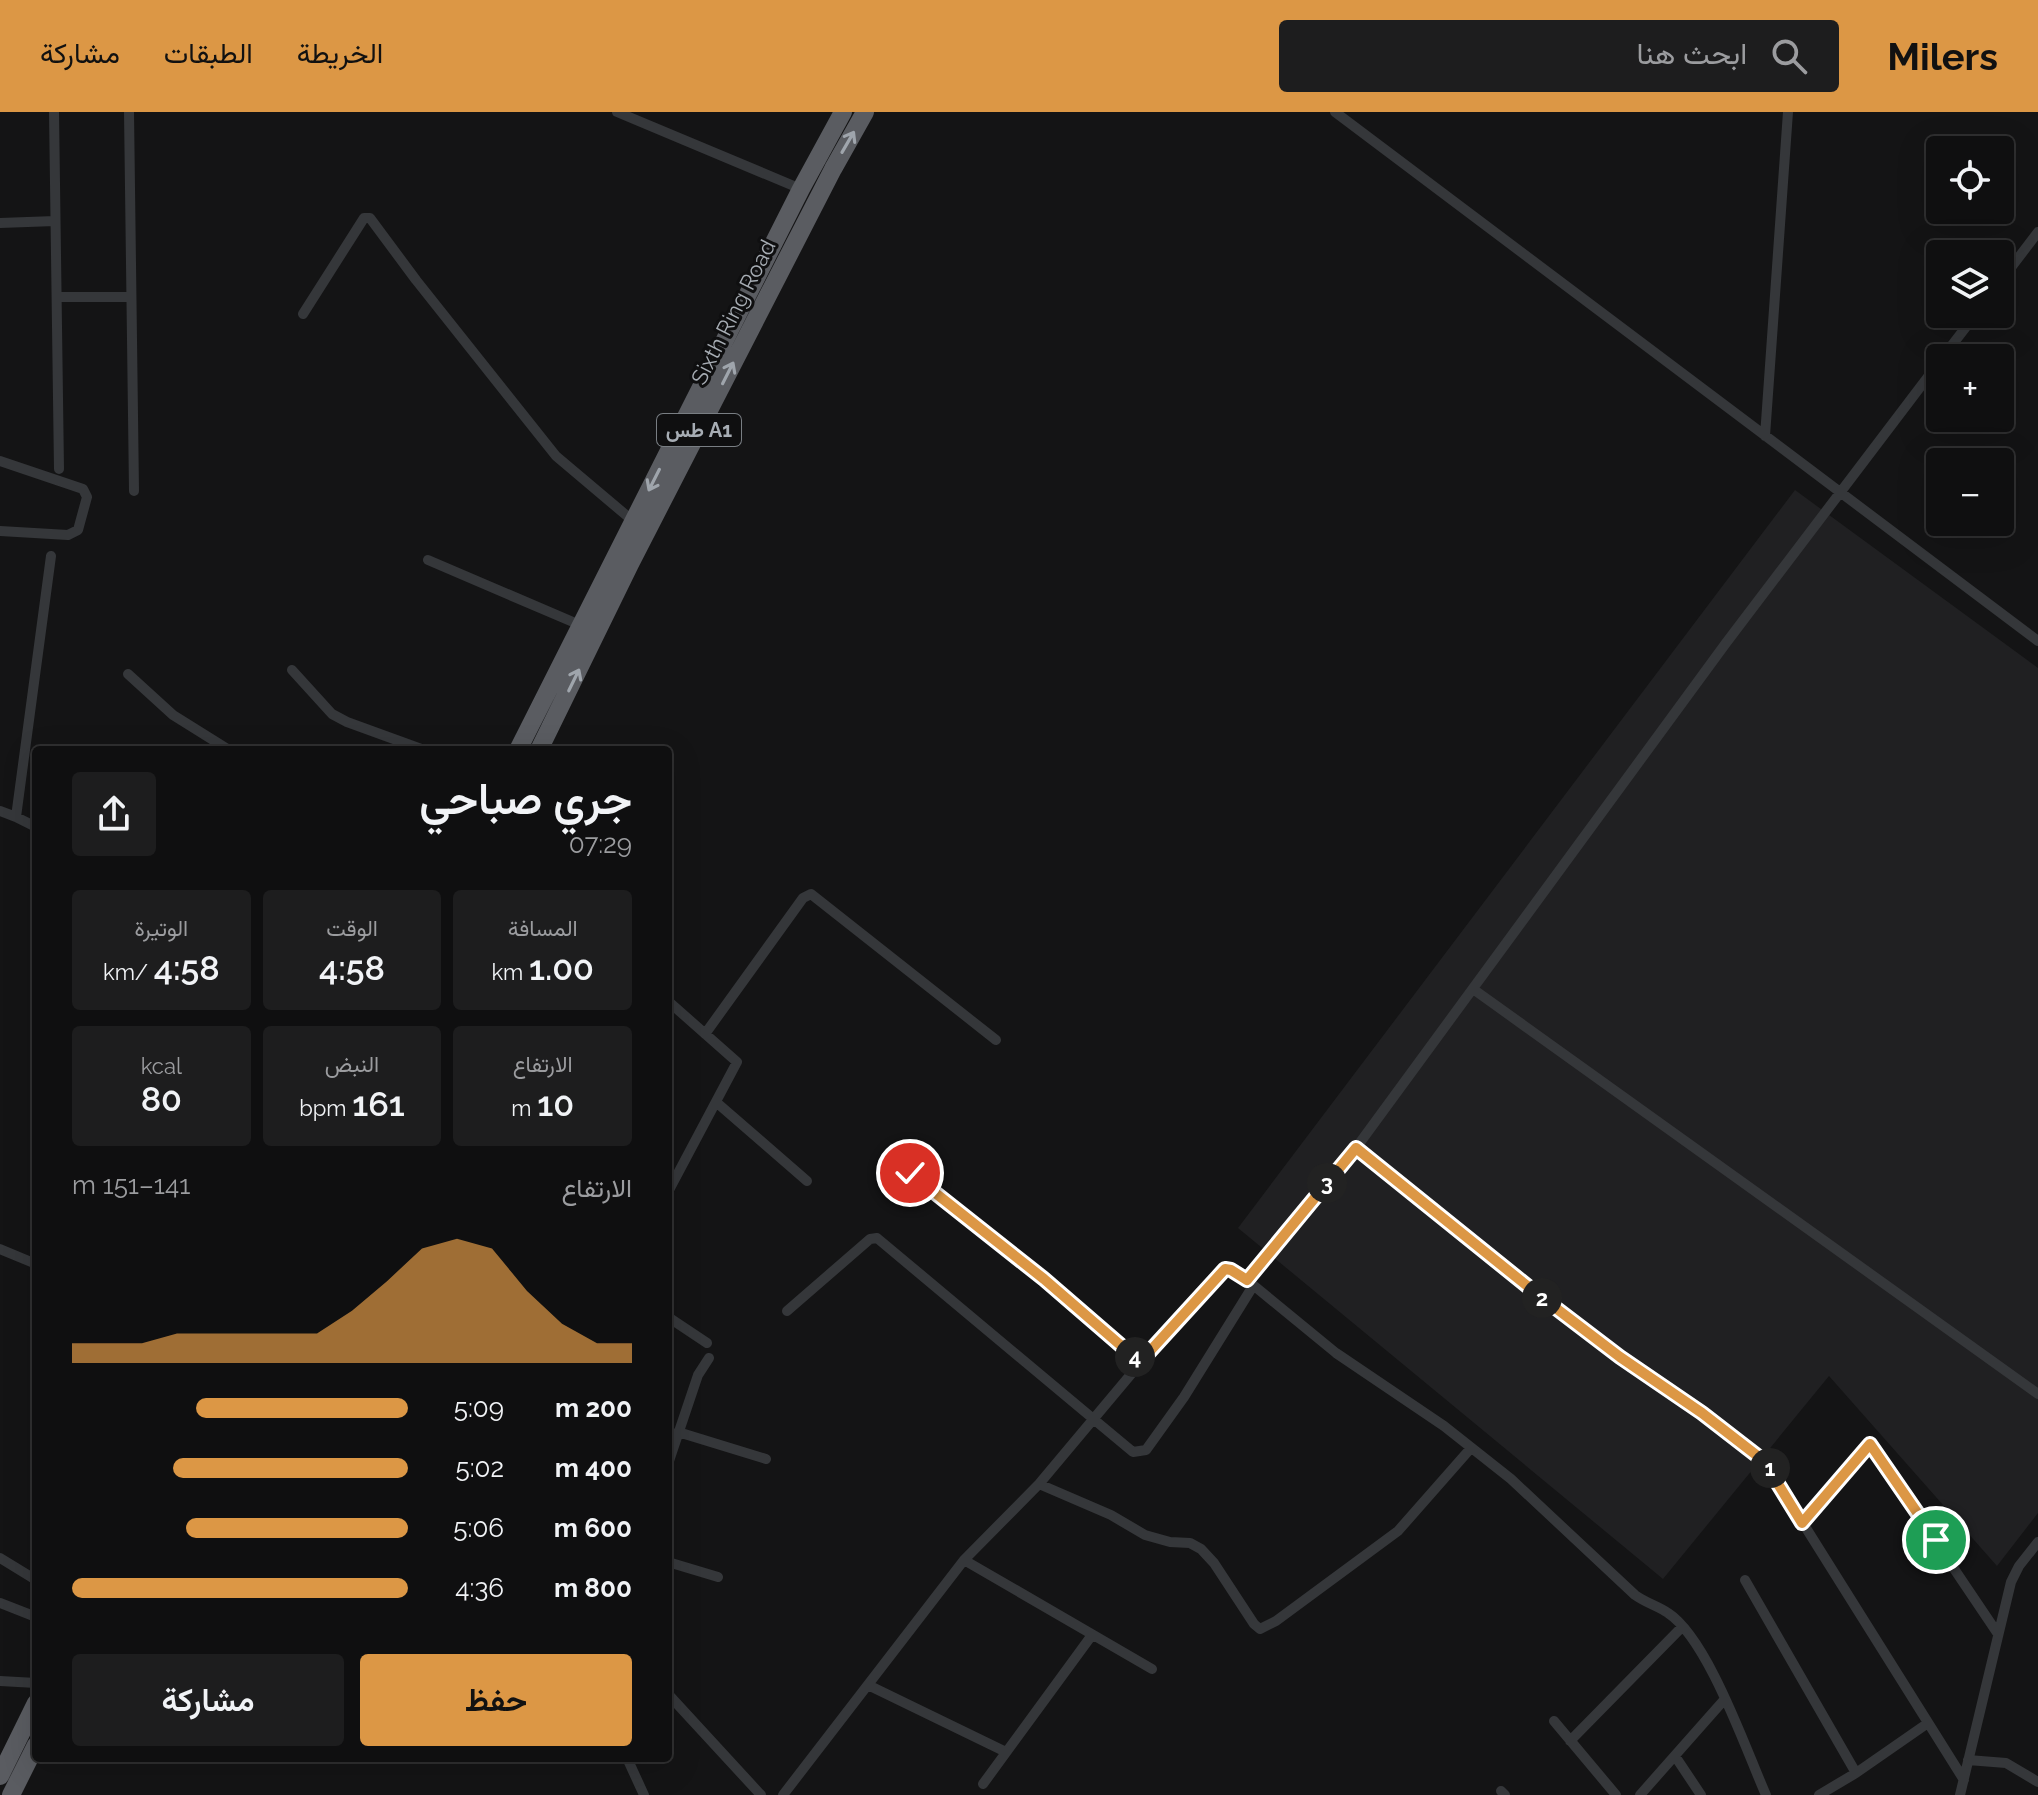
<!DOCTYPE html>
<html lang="ar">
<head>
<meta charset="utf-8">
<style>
  :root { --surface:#0f0f10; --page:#1d1d1e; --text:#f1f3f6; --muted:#9b9c9f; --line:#2f2f30; --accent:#dc9745 }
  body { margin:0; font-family:Raleway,Vazirmatn,sans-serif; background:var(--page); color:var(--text); direction:rtl; height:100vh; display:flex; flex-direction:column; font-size:30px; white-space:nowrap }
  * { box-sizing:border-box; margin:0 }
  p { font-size:26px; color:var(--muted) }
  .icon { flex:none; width:44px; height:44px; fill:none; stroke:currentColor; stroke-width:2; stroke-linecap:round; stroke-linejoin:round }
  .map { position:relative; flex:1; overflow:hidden; direction:ltr }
  .panel { position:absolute; left:32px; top:634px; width:640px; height:1016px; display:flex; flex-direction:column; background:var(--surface); border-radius:8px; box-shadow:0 8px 32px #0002,0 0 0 2px var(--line); direction:rtl }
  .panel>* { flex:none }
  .tools { position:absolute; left:1926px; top:24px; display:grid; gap:16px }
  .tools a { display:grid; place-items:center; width:88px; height:88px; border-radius:8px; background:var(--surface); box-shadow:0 8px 32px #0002,0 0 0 2px var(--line); font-size:40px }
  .pin { position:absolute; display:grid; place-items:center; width:68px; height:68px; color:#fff; margin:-34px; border:4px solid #fff; border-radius:50%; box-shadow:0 2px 8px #0007 }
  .km { position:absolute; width:40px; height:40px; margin:-20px; border-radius:50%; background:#222; color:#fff; font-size:22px; line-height:40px; text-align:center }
  .round { display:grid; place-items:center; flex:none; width:84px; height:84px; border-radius:8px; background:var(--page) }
  .head { display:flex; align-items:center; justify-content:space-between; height:136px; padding:0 40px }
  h1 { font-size:44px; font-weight:600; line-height:60px }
  .figures { display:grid; grid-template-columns:repeat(3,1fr); gap:12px; height:136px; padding:8px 40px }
  .figures div { display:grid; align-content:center; border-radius:8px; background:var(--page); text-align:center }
  .figures b { font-size:34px; font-weight:600 }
  .figures small { font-size:22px; font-weight:400 }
  .figures p { font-size:22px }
  .chart { height:224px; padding:16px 40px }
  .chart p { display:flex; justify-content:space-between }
  .chart svg { width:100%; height:144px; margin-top:8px; fill:var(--accent); opacity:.7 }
  .primary-button { display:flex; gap:16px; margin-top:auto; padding:16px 40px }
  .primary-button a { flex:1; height:92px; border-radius:8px; background:var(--accent); color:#111; font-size:32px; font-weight:600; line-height:92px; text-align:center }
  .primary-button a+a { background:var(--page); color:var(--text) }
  ul { padding:0 40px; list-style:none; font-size:26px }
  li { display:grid; grid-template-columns:128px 96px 1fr; align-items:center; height:60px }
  li i { height:20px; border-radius:10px; background:var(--accent) }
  header { display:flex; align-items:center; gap:48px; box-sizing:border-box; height:112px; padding:0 40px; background:var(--accent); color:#111 }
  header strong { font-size:38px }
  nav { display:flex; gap:44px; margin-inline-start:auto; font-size:28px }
  .search { width:560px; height:72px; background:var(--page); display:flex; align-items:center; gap:20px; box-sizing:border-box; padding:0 28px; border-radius:8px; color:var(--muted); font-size:30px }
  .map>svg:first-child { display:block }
  .built { fill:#202022 }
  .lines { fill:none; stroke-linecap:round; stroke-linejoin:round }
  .minor { stroke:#35373a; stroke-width:10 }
  .trunk { stroke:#5a5c61; stroke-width:18 }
  .oneway { stroke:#9fa5ac }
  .route-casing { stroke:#fff; stroke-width:16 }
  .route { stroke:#dc9745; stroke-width:10 }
  .labels { text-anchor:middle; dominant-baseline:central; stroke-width:6; stroke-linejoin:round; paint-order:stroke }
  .shield { fill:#0f0f10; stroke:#797e83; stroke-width:2 }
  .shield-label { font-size:20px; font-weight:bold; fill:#a7adb4 }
  .street-label { font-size:22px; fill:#a7adb4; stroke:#0f0f10 }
</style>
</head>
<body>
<header>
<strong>Milers</strong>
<div class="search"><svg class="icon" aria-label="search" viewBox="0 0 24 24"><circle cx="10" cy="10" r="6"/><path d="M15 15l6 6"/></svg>ابحث هنا</div>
<nav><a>الخريطة</a><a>الطبقات</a><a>مشاركة</a></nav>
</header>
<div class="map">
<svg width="2038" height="1683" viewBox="0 0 2038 1683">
  <rect width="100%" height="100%" fill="#141415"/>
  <!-- built -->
  <path class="built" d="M 1795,378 L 2038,556 L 2038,1401 L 1997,1454 L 1829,1264 L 1663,1467 L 1238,1116 Z"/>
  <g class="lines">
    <!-- minor -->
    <path class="minor" d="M 54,0 L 59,357
      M 129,0 L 134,379
      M 617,0 L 801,77
      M 1335,0 L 2038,529
      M 0,111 L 55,109
      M 2000,170 L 2038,120
      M 57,185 L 131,185
      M 303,202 L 364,106 L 370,106 L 416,168 L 556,344 L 633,409
      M 1942,246 L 1976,202
      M 1765,324 L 1788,0
      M 0,349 L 83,377 L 87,385 L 78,418 L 68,423 L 0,419
      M 428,448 L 580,513
      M 292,558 L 332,602 L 347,610 L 424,638
      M 128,562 L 173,603 L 229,638
      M 0,699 L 16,705
      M 36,715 L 16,705 L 51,444
      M 1473,877 L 2038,1282
      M 668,889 L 737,950 L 668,1080
      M 705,922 L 803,786 L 811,782 L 996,928
      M 716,990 L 807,1069
      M 1356,1036 L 1536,1181 L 1620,1245 L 1702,1301 L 1764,1349 L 1964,1668
      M 891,1077 L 907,1062 L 912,1062 L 1044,1167 L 1140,1250
      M 0,1137 L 36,1152
      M 1247,1168 L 1356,1036 L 1726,531 L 1940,249
      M 787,1199 L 870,1127 L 877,1126 L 1103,1315 L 1133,1340 L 1146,1338 L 1184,1285 L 1253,1174
      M 668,1205 L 707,1231
      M 678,1320 L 766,1347
      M 668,1352 L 698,1263 L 709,1246
      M 1039,1372 L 1111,1403 L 1145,1423 L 1170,1430 L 1190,1431 L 1201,1437 L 1214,1451 L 1254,1512 L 1260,1517 L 1276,1509 L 1398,1419 L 1471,1336
      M 1802,1411 L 1870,1332 L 1998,1522
      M 0,1446 L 36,1468
      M 964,1448 L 1152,1557
      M 668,1450 L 718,1465
      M 1745,1468 L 1856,1661
      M 0,1491 L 36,1505
      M 0,1569 L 36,1571
      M 870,1574 L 1006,1640
      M 668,1582 L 761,1683
      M 1554,1609 L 1616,1683
      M 1570,1629 L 1682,1515
      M 1675,1644 L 1701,1683
      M 627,1646 L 644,1683
      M 1968,1648 L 2006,1651 L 2038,1670
      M 983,1672 L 1092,1523
      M 1501,1679 L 1505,1683
      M 783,1683 L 964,1448 L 1039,1372 L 1163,1224 L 1227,1156 L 1247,1168 L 1336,1241 L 1444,1314 L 1511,1367 L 1635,1483 C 1646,1491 1658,1494 1668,1501 C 1708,1527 1746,1638 1766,1683
      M 1640,1683 L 1724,1588
      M 1819,1683 L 1856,1661 L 1928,1611
      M 1960,1683 L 2011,1470 L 2019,1454 L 2038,1430"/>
    <!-- trunk -->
    <path class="trunk" d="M 518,638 L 801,77 L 843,0
      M 539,638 L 630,452 L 833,57 L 865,0
      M 0,1664 L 36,1591
      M 11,1683 L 36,1633"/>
  </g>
  <!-- one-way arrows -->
  <defs><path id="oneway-shaft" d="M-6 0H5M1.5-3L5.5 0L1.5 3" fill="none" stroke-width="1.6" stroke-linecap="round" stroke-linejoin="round" transform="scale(2)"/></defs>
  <g class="oneway">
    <use href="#oneway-shaft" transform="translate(848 30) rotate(-60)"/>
    <use href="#oneway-shaft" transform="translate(728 261) rotate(-63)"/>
    <use href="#oneway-shaft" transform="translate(654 368) rotate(117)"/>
    <use href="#oneway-shaft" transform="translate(574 568) rotate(-64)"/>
  </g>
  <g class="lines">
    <!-- route casing -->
    <g class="route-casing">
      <path id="route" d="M 910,1061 L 1044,1167 L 1140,1250 L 1225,1157 L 1231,1158 L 1247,1168 L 1356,1036 L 1536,1181 L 1620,1245 L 1702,1301 L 1764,1349 L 1802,1411 L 1870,1332 L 1936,1428"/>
    </g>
    <!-- route -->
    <use href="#route" class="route"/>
  </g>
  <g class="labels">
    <!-- shield labels -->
    <rect class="shield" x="657" y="302" width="84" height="32" rx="6"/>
    <g class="shield-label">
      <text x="699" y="318">طس A1</text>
    </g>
    <!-- street labels -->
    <g class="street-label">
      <text transform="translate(733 200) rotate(-63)">Sixth Ring Road</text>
    </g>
  </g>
</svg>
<div class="tools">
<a><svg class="icon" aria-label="locate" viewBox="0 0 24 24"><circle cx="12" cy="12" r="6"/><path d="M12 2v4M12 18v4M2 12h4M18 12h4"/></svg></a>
<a><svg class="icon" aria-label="layers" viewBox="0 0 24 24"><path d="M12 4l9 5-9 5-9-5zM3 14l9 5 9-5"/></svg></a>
<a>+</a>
<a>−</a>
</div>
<div class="pin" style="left:1936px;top:1428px;background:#1e9e55"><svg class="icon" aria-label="arrive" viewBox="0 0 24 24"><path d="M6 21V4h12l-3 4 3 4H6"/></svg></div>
<div class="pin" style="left:910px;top:1061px;background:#d93025"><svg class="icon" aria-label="check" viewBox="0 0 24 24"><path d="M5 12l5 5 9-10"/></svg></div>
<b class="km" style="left:1770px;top:1356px">1</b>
<b class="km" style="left:1542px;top:1186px">2</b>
<b class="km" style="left:1327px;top:1071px">3</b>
<b class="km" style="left:1135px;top:1245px">4</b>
<section class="panel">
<div class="head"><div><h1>جري صباحي</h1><p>07:29</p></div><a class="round"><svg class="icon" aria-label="share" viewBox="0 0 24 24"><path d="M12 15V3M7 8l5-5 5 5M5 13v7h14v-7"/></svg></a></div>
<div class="figures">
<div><p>المسافة</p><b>1.00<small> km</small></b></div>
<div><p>الوقت</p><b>4:58</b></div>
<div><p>الوتيرة</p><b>4:58<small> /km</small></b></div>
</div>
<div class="figures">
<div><p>الارتفاع</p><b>10<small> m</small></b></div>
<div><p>النبض</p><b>161<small> bpm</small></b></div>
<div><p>kcal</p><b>80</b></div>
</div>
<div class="chart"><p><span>الارتفاع</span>141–151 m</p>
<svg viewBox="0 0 160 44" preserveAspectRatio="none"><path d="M0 44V38L10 38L20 38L30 35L40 35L50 35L60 35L70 35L80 28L90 19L100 9L110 6L120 9L130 22L140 32L150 38L160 38V44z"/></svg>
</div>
<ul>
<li><b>200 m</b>5:09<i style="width:63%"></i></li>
<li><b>400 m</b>5:02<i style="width:70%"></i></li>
<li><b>600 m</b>5:06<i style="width:66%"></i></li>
<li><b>800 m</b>4:36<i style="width:100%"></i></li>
</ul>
<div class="primary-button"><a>حفظ</a><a>مشاركة</a></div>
</section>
</div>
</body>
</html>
